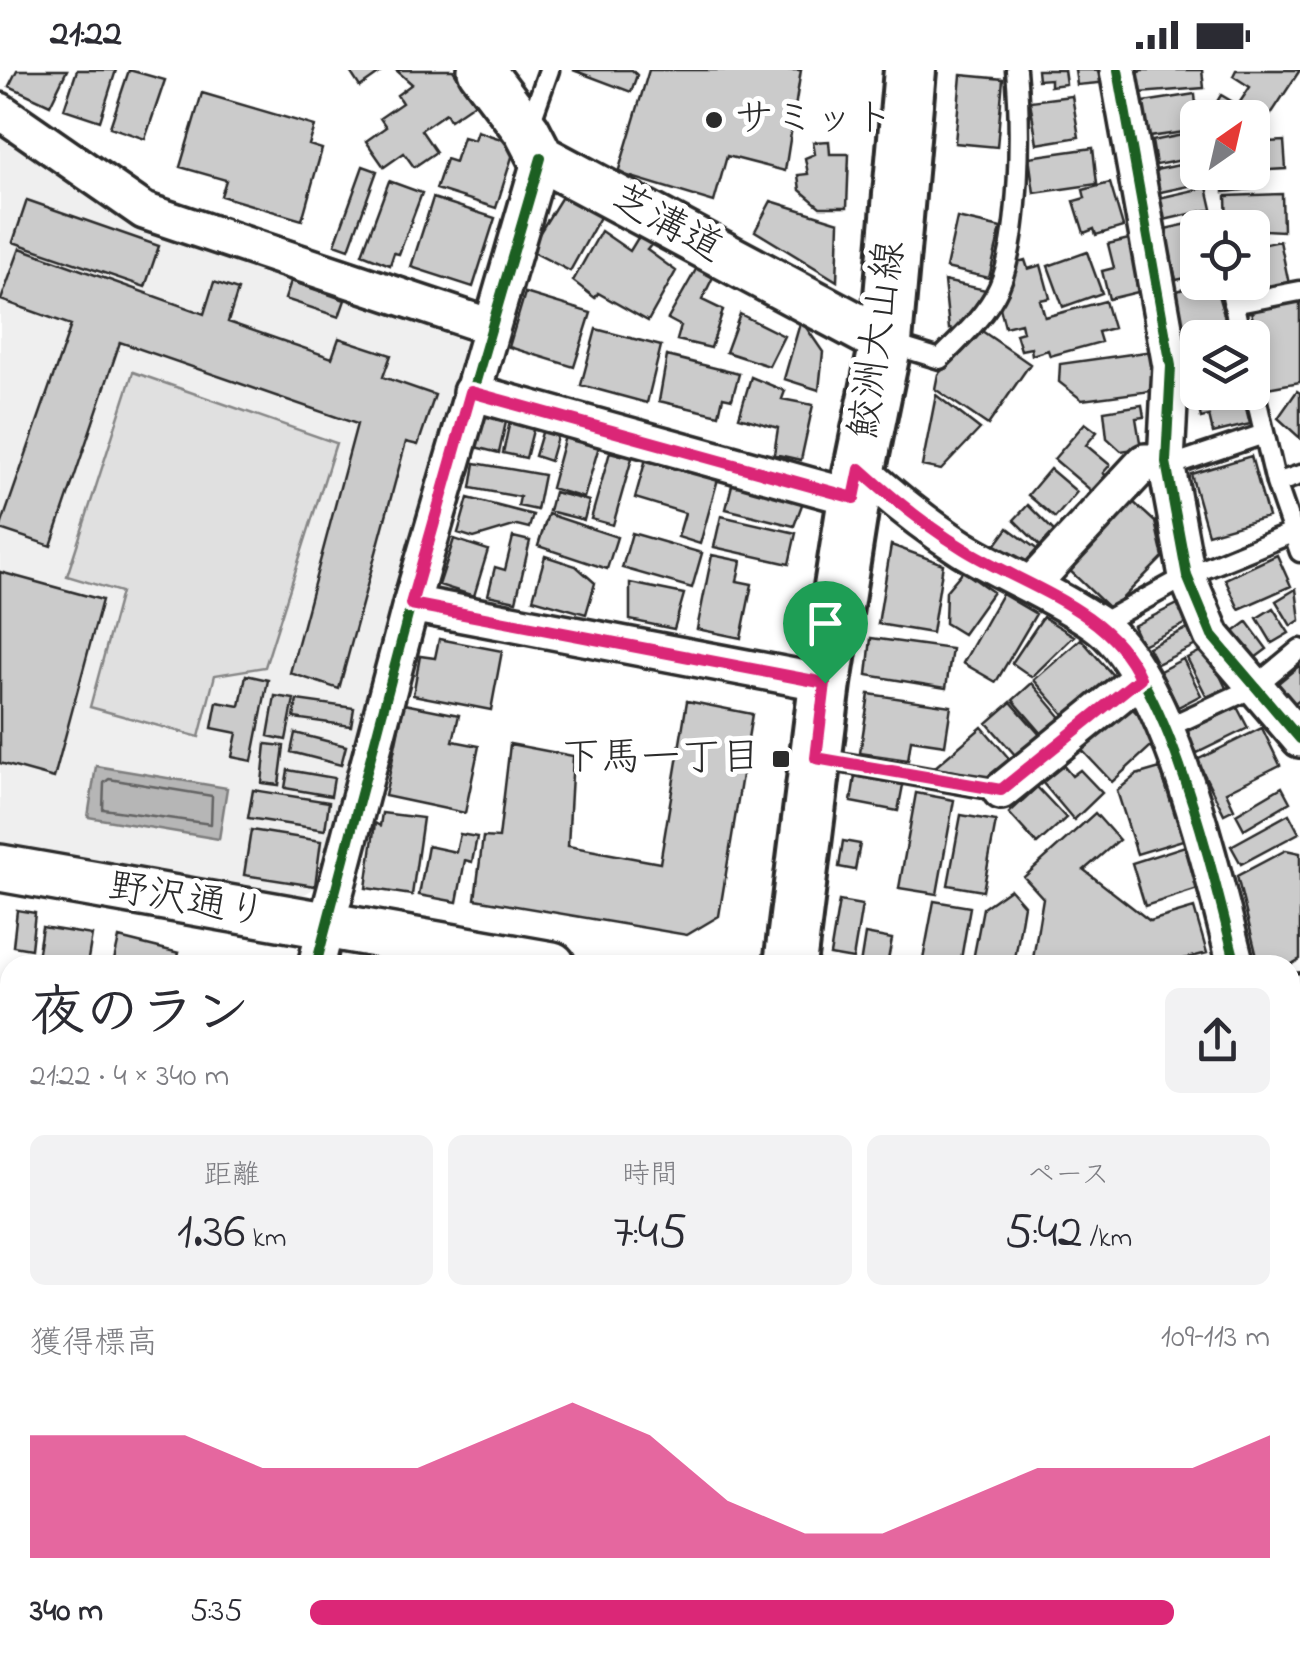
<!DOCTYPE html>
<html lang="ja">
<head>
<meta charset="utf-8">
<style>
  :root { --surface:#fff; --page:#f2f2f3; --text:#2b2b33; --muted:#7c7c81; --accent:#db2777 }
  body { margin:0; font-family:"Indie Flower","Klee One",sans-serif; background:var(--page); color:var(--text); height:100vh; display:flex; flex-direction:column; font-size:38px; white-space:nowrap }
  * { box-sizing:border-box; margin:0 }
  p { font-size:32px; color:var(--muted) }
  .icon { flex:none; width:55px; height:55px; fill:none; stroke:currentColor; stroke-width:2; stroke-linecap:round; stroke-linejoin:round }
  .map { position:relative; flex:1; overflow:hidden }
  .drawer { position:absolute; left:0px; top:885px; width:1300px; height:715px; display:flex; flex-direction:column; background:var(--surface); border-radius:30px 30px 0 0; box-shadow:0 5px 15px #0003 }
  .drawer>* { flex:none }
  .needle { width:65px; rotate:34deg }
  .fabs { position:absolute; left:1180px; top:30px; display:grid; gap:20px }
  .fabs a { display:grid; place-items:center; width:90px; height:90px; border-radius:15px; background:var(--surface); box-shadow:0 5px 15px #0003; font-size:50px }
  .pin { position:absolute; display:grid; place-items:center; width:85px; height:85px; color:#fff; margin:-102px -42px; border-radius:50% 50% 50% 0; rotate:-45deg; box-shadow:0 0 10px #0007 }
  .pin .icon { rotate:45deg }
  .round { display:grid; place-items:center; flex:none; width:105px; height:105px; border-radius:15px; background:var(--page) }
  .overview { display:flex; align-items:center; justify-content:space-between; height:170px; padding:0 30px }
  h1 { font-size:55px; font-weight:600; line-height:75px }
  .stats { display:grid; grid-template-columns:repeat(3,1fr); gap:15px; height:170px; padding:10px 30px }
  .stats div { display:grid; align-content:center; border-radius:15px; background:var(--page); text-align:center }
  .stats b { font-size:50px; font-weight:600 }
  .stats small { font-size:28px; font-weight:400 }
  .stats p { font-size:28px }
  .chart { height:280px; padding:20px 30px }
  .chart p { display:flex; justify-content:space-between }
  .chart svg { width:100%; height:180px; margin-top:10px; fill:var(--accent); opacity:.7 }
  ul { padding:0 30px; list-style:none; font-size:32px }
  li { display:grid; grid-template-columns:160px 120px 1fr; align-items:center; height:75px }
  li i { height:25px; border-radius:12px; background:var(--accent) }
  .status { display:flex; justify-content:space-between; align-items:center; height:70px; padding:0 50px; background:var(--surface); direction:ltr }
  .status svg { height:28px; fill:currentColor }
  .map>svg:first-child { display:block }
  .built { fill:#efefef }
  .green { fill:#e0e0e0; stroke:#868686; stroke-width:2.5 }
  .water { fill:#b6b6b6; stroke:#7e7e7e; stroke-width:2.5 }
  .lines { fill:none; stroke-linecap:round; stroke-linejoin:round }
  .shore { stroke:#636363; stroke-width:2.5 }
  .building { fill:#cbcbcb; stroke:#2b2b2b; stroke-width:2.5 }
  .service-casing { stroke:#2b2b2b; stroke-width:25 }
  .minor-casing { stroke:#2b2b2b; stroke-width:42 }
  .tertiary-casing { stroke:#2b2b2b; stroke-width:52 }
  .secondary-casing { stroke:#2b2b2b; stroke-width:58 }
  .service { stroke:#fff; stroke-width:18 }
  .minor { stroke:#fff; stroke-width:35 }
  .tertiary { stroke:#fff; stroke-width:45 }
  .secondary { stroke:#fff; stroke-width:50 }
  .cycleway-casing { stroke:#fff; stroke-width:16 }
  .cycleway { stroke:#1b5e20; stroke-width:10 }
  .route-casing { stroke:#fff; stroke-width:20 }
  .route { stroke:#db2777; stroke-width:12 }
  .poi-dot { fill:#2b2b2b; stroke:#fff; stroke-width:4 }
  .labels { text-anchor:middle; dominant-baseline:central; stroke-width:10; stroke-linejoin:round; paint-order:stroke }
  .poi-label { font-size:40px; fill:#2b2b2b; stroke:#fff; text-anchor:start }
  .street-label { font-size:40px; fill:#2b2b2b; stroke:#fff }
</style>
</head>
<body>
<div class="status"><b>21:22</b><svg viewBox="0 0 49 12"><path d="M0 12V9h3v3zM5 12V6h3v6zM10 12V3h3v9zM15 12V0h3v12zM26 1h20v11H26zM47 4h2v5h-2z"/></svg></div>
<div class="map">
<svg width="1300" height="1600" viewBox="0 0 1300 1600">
  <rect width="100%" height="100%" fill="#fff"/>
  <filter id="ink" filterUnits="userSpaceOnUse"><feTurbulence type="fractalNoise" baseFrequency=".01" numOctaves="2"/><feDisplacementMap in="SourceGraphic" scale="20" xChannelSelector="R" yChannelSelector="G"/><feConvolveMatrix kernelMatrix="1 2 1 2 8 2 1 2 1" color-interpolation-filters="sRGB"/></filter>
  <g filter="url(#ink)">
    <!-- built -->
    <path class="built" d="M 0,57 L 145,157 L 460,262 L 470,285 L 321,814 L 302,826 L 0,778 Z"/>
    <!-- green -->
    <path class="green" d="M 133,302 L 336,373 L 265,597 L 215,605 L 199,667 L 90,637 L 121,522 L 67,506 Z"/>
    <!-- water -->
    <path class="water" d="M 96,696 L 227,718 L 219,769 L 88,747 Z"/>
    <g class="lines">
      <!-- shore -->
      <path class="shore" d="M 109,709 L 212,726 L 211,754 L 103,739 L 104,713 Z"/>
    </g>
    <!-- building -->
    <path class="building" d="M 17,0 L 67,0 L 50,35 L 9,16 Z
      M 77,0 L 116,0 L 100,51 L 64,39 Z
      M 129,0 L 165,10 L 145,69 L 110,57 Z
      M 349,0 L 384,0 L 360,17 Z
      M 396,0 L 453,0 L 475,33 L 450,50 L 446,43 L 421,60 L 436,82 L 414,97 L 404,83 L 384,97 L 366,71 L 386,57 L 380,48 L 402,33 L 397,25 L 412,14 Z
      M 573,0 L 632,0 L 637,5 L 631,22 Z
      M 649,0 L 801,0 L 785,101 L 727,86 L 714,132 L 618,103 Z
      M 1037,0 L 1064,0 L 1066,14 L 1050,16 L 1050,9 L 1038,10 Z
      M 1075,0 L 1108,0 L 1109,12 L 1077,15 Z
      M 1141,0 L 1202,0 L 1204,18 L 1139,23 L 1135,8 Z
      M 1236,0 L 1300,0 L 1256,67 L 1252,48 L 1224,48 L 1212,40 L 1221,25 L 1238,35 L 1250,17 L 1233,6 Z
      M 961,5 L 1003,9 L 997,77 L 955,73 Z
      M 202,23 L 315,56 L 309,75 L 322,79 L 302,150 L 221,126 L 226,110 L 180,97 Z
      M 1195,24 L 1198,60 L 1142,68 L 1137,33 Z
      M 1072,26 L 1079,67 L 1037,74 L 1030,31 Z
      M 477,61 L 516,74 L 496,138 L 436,119 L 446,89 L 455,92 L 463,67 L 474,70 Z
      M 1198,62 L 1198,87 L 1156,95 L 1152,71 Z
      M 829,71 L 830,84 L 849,84 L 847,137 L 820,137 L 800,120 L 798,105 L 808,104 L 805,88 L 815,84 L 813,72 Z
      M 1284,71 L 1286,99 L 1252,101 L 1252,73 Z
      M 1093,78 L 1097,114 L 1034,123 L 1029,87 Z
      M 1198,91 L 1198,102 L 1210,102 L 1212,111 L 1156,123 L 1151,101 Z
      M 363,96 L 377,101 L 349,179 L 335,174 Z
      M 1223,102 L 1251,102 L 1252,119 L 1224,122 Z
      M 389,111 L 422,123 L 399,184 L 394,183 L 390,195 L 362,184 Z
      M 1110,113 L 1123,157 L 1096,165 L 1094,159 L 1084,163 L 1074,131 L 1085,128 L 1083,120 Z
      M 1207,117 L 1212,139 L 1164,150 L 1159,128 Z
      M 1282,124 L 1283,161 L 1227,158 L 1226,126 Z
      M 563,125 L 600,147 L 570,201 L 529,180 Z
      M 433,128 L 495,148 L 473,217 L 411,197 Z
      M 27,130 L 159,176 L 145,217 L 13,172 Z
      M 771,131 L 839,152 L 837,211 L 755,161 Z
      M 957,148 L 1001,158 L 989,208 L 946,198 Z
      M 1206,150 L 1208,158 L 1198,158 L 1198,211 L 1196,206 L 1176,210 L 1165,159 Z
      M 601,161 L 630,181 L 639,166 L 651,175 L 647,180 L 676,201 L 648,251 L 598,223 L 595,228 L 573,211 Z
      M 1133,168 L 1146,220 L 1109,229 L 1102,201 L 1114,198 L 1108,174 Z
      M 1280,171 L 1289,214 L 1243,224 L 1241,212 L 1252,212 L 1252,177 Z
      M 20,178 L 204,244 L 214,212 L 238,220 L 228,252 L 332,288 L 339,268 L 391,285 L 383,307 L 435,325 L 418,375 L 406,372 L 339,619 L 290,603 L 357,354 L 120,272 L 51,476 L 0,459 L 71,255 L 1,230 Z
      M 1087,182 L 1102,223 L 1063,237 L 1048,196 Z
      M 1025,190 L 1028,199 L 1041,195 L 1050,228 L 1040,230 L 1045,247 L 1105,231 L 1113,258 L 1098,262 L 1101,272 L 1050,286 L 1048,280 L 1032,285 L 1031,278 L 1021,280 L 1016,264 L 1023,262 L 1021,253 L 1005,257 L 997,226 L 1008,223 L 1003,206 L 1010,194 Z
      M 698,196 L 714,205 L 702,230 L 723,240 L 711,278 L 677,270 L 681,256 L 668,249 Z
      M 291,211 L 345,230 L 339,247 L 285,229 Z
      M 944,211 L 986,220 L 957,261 L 949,259 Z
      M 1203,212 L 1214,212 L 1231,268 L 1198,268 L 1198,289 L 1190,291 L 1169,224 Z
      M 525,223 L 591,243 L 574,297 L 509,277 Z
      M 1300,231 L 1300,312 L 1267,318 L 1251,241 Z
      M 740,244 L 784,266 L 769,296 L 726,282 Z
      M 801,250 L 823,282 L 819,320 L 784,309 Z
      M 596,259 L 661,276 L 647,333 L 581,315 Z
      M 982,261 L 1030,294 L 988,355 L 935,319 L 938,304 Z
      M 1153,281 L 1159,320 L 1082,330 L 1059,312 L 1060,294 Z
      M 667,286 L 739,304 L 732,329 L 723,327 L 719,345 L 659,331 Z
      M 1198,298 L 1198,322 L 1242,322 L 1250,354 L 1213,363 L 1209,346 L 1201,348 L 1190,300 Z
      M 751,307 L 785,321 L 782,329 L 813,335 L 801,390 L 774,384 L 778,358 L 739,347 Z
      M 1297,321 L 1300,323 L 1300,368 L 1278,348 Z
      M 936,325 L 980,359 L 941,400 L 922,396 Z
      M 1142,335 L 1144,347 L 1136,348 L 1141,378 L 1121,381 L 1107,368 L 1104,341 Z
      M 492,339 L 508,343 L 499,383 L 475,377 L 482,350 Z
      M 510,351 L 534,356 L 526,388 L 503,383 Z
      M 1085,353 L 1097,362 L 1086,375 L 1110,395 L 1103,403 L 1108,407 L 1094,423 L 1054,389 Z
      M 544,356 L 559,360 L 550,391 L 535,386 Z
      M 565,366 L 599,376 L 584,428 L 551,418 Z
      M 649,378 L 721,398 L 700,474 L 678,467 L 685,443 L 635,428 Z
      M 610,382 L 632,388 L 613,455 L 591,449 Z
      M 1251,386 L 1268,447 L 1208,464 L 1191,404 Z
      M 475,393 L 544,405 L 537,440 L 518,436 L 520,427 L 471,418 Z
      M 1050,399 L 1077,422 L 1055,448 L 1028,425 Z
      M 734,407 L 806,424 L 794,456 L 726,439 Z
      M 554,422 L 589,431 L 584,450 L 549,441 Z
      M 468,428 L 533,445 L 529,458 L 517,455 L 474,468 L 458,463 Z
      M 1131,430 L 1155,452 L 1163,487 L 1111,540 L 1066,497 Z
      M 1028,435 L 1056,463 L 1041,477 L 1014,450 Z
      M 548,444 L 617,467 L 607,499 L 538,476 Z
      M 721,446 L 796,463 L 789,494 L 714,477 Z
      M 1008,458 L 1038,480 L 1023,499 L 994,477 Z
      M 632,463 L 702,483 L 692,518 L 622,498 Z
      M 513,467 L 530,471 L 516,531 L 488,525 L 495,497 L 505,500 Z
      M 454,469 L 488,480 L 474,526 L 439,515 Z
      M 891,475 L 943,494 L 932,563 L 878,554 Z
      M 712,485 L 741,491 L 737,511 L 752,514 L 741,568 L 697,559 Z
      M 1277,485 L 1291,516 L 1239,539 L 1225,509 Z
      M 545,486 L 576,496 L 595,513 L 586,544 L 533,529 Z
      M 963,501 L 993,522 L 963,564 L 945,553 L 946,521 Z
      M 0,502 L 102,530 L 54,708 L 0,693 Z
      M 630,513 L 684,524 L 674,559 L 630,550 Z
      M 1296,519 L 1300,550 L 1291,556 L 1276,531 Z
      M 1002,524 L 1036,544 L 996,612 L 963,593 Z
      M 1180,533 L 1189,552 L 1142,575 L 1133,556 Z
      M 1273,538 L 1289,563 L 1272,573 L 1257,548 Z
      M 1043,547 L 1074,566 L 1032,607 L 1012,593 Z
      M 1247,552 L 1267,579 L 1251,591 L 1231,564 Z
      M 1190,557 L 1198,574 L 1157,594 L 1148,577 Z
      M 871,568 L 952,579 L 946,618 L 867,605 Z
      M 439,569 L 502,581 L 491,640 L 413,625 L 420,586 L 435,588 Z
      M 1081,569 L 1116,609 L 1069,650 L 1034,610 Z
      M 1207,578 L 1226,618 L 1207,627 L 1187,588 Z
      M 1183,589 L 1201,625 L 1178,637 L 1160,601 Z
      M 1300,595 L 1300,629 L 1293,634 L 1277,614 Z
      M 246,605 L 268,610 L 252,691 L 232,687 L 237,663 L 212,658 L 217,632 L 240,636 Z
      M 1032,613 L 1064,651 L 1045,667 L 1013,630 Z
      M 869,624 L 951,636 L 945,675 L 911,670 L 908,690 L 860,683 Z
      M 275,626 L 294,629 L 286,670 L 268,666 Z
      M 297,630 L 354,638 L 351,656 L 294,648 Z
      M 687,631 L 752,644 L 719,846 L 687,865 L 475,829 L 483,767 L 499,768 L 510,674 L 573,686 L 568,776 L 660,793 Z
      M 1011,632 L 1040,665 L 1016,686 L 987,653 Z
      M 404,634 L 459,645 L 453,671 L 479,676 L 465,743 L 385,726 Z
      M 1128,634 L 1160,668 L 1112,712 L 1080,678 Z
      M 1237,637 L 1248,658 L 1197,683 L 1186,662 Z
      M 982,657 L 1013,693 L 993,707 L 934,698 Z
      M 1262,658 L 1280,695 L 1226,722 L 1234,739 L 1224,744 L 1197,690 Z
      M 295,663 L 346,676 L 341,695 L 291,682 Z
      M 266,674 L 284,676 L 279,715 L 262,713 Z
      M 1057,688 L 1072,706 L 1080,700 L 1102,723 L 1074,750 L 1037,706 Z
      M 1160,698 L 1183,770 L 1137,784 L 1117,721 L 1136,705 Z
      M 288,700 L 334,708 L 331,726 L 285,718 Z
      M 855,706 L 903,715 L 898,741 L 851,732 Z
      M 1037,717 L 1066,748 L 1037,774 L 1009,743 Z
      M 1282,717 L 1290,732 L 1244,759 L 1236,744 Z
      M 253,720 L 329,732 L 325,760 L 248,748 Z
      M 916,723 L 954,730 L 937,824 L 899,818 Z
      M 382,743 L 423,748 L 412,825 L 366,818 L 375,753 L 380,756 Z
      M 1095,743 L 1119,770 L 1084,800 L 1150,851 L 1194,838 L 1207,883 L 1161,895 L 1032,895 L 1043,828 L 1024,807 Z
      M 1289,744 L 1299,763 L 1241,794 L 1231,776 Z
      M 961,745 L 996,751 L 983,821 L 948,815 Z
      M 251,760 L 321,771 L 315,816 L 244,805 Z
      M 460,764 L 477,767 L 472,792 L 465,790 L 457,832 L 419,825 L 428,776 L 456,782 Z
      M 843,771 L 860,774 L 855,800 L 839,797 Z
      M 1185,776 L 1198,819 L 1145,836 L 1132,793 Z
      M 1286,780 L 1300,783 L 1300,889 L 1290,895 L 1259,895 L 1237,806 Z
      M 1010,819 L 1024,835 L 1014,895 L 972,895 L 983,838 Z
      M 839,831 L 862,835 L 853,889 L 830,885 Z
      M 934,831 L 970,837 L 960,895 L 922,895 Z
      M 17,840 L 35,843 L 31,879 L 13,876 Z
      M 42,857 L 92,865 L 87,895 L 37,888 Z
      M 865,864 L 892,869 L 887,895 L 860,895 Z
      M 119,868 L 179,883 L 176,895 L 113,895 Z
      M 5,925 L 10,926 L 10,965 L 0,963 Z
      M 1300,938 L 1300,989 L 1290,977 L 1290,946 Z
      M 10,981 L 10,1047 L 0,1044 L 0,989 L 8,991 Z
      M 1298,1061 L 1300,1063 L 1298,1096 L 1290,1091 L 1290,1073 Z
      M 1290,1101 L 1300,1108 L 1300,1135 L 1290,1129 Z
      M 6,1113 L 10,1114 L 10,1179 L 0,1176 L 0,1137 Z
      M 6,1192 L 10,1193 L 10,1250 L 0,1247 Z
      M 4,1260 L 10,1261 L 10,1318 L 0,1316 Z
      M 10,1368 L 10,1418 L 0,1415 Z
      M 0,1438 L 10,1441 L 5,1476 L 0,1475 Z
      M 1290,1446 L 1300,1454 L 1300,1484 L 1290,1475 Z
      M 1290,1486 L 1300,1494 L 1300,1527 L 1290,1538 Z
      M 10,1528 L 10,1590 L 91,1590 L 93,1595 L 82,1600 L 0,1600 L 0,1533 Z
      M 1290,1582 L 1293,1583 L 1289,1600 L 1265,1600 L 1267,1590 L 1290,1590 Z
      M 174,1590 L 331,1590 L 329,1600 L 171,1600 Z
      M 472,1590 L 518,1590 L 515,1600 L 469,1600 Z
      M 547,1590 L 562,1590 L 604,1600 L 544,1600 Z
      M 606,1590 L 640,1590 L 637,1600 L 605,1594 Z
      M 734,1590 L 802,1590 L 800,1600 L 732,1600 Z
      M 1086,1590 L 1106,1590 L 1120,1597 L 1081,1600 Z
      M 1173,1590 L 1194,1590 L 1204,1596 L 1201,1600 L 1166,1600 Z
      M 1219,1590 L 1250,1590 L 1260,1597 L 1213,1600 Z"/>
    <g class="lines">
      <!-- service casing -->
      <g class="service-casing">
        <path id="service" d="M 529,56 L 549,0
          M 1217,155 L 1218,158
          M 1229,212 L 1241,268
          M 1233,234 L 1300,221
          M 891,274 L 940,289 C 961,268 987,244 999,217 C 1021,166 1021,55 1016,0
          M 1252,311 L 1276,413 L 1300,482
          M 1166,392 L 1181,392 L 1264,364
          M 1276,413 L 1300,405
          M 1098,555 L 1187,506 L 1292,463
          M 1164,659 L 1253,618 L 1300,579
          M 816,688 L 1001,721"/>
      </g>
      <!-- minor casing -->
      <g class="minor-casing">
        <path id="minor" d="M 1118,0 L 1171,296 L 1166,392 L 1187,506 L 1212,566 L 1300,669
          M 0,41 L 144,141 L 488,256
          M 471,322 L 854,428
          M 860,399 C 893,429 925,455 963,479 C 1006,505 1054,524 1096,553 C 1169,604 1214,809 1236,895
          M 1031,515 L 1145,392 L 1166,392
          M 411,534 L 825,613
          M 1001,721 L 1140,608
          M 316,895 L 411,534 L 541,88
          M 1290,930 L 1300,922
          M 0,1085 L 10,1088
          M 0,1346 L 10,1348
          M 1290,1403 L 1300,1392
          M 897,1590 L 934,1600
          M 123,1600 L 126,1590
          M 1146,1600 L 1151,1590"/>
      </g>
      <!-- tertiary casing -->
      <g class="tertiary-casing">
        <path id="tertiary" d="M 481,0 L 527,61 L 541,88 L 886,272
          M 0,798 L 552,895
          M 1290,1022 L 1300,1025"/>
      </g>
      <!-- secondary casing -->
      <g class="secondary-casing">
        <path id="secondary" d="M 790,895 L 825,613 L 854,428 L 886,272 L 910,0
          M 689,1600 L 691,1590"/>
      </g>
      <!-- service -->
      <use href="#service" class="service"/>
      <!-- minor -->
      <use href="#minor" class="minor"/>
      <!-- tertiary -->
      <use href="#tertiary" class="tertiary"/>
      <!-- secondary -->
      <use href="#secondary" class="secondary"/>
      <!-- cycleway casing -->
      <g class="cycleway-casing">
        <path id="cycleway" d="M 1118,0 L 1171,296 L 1166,392 L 1187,506 L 1212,566 L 1300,669
          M 860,399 C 893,429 925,455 963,479 C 1006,505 1054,524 1096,553 C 1169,604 1214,809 1236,895
          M 316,895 L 411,534 L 541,88"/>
      </g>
      <!-- cycleway -->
      <use href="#cycleway" class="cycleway"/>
    </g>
  </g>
  <g class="lines" filter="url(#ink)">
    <!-- route casing -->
    <g class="route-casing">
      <path id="route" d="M 471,322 L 854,428 L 860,399 C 893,429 926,456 964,479 C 1024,516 1110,539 1140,608 L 1001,720 L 816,688 L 825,613 L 411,534 Z"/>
    </g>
    <!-- route -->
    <use href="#route" class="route"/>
  </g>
  <!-- markers -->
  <g class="poi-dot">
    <circle cx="714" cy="50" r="10"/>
    <rect x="771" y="679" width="20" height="20" rx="5"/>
  </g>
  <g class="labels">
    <!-- poi labels -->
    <g class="poi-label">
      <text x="734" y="50">サミット</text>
      <text x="761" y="689" text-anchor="end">下馬一丁目</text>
    </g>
    <!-- street labels -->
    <g class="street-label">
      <text transform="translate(666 155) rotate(28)">芝溝道</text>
      <text transform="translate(879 270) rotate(-82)">鮫洲大山線</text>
      <text transform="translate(187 832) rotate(10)">野沢通り</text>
    </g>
  </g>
</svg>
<div class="fabs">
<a><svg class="needle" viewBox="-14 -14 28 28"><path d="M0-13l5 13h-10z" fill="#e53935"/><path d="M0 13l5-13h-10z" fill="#7c7c81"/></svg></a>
<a><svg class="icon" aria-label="locate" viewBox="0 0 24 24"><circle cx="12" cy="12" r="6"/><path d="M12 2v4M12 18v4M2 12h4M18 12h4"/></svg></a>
<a><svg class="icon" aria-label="layers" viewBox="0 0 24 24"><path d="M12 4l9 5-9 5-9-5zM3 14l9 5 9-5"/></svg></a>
</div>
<div class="pin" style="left:825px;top:613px;background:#1e9e55"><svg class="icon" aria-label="arrive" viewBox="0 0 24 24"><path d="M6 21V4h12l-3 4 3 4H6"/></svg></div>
<section class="drawer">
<div class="overview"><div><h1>夜のラン</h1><p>21:22 · 4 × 340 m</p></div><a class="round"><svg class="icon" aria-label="share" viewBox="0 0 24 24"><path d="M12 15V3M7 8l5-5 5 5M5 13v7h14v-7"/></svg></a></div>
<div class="stats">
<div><p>距離</p><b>1.36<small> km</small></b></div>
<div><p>時間</p><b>7:45</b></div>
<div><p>ペース</p><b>5:42<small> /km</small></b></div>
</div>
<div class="chart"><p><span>獲得標高</span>109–113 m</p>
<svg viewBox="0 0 160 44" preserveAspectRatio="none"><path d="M0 44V14L10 14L20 14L30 22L40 22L50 22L60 14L70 6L80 14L90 30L100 38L110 38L120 30L130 22L140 22L150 22L160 14V44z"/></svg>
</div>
<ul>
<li><b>340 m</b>5:35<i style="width:90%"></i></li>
</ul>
</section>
</div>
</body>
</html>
